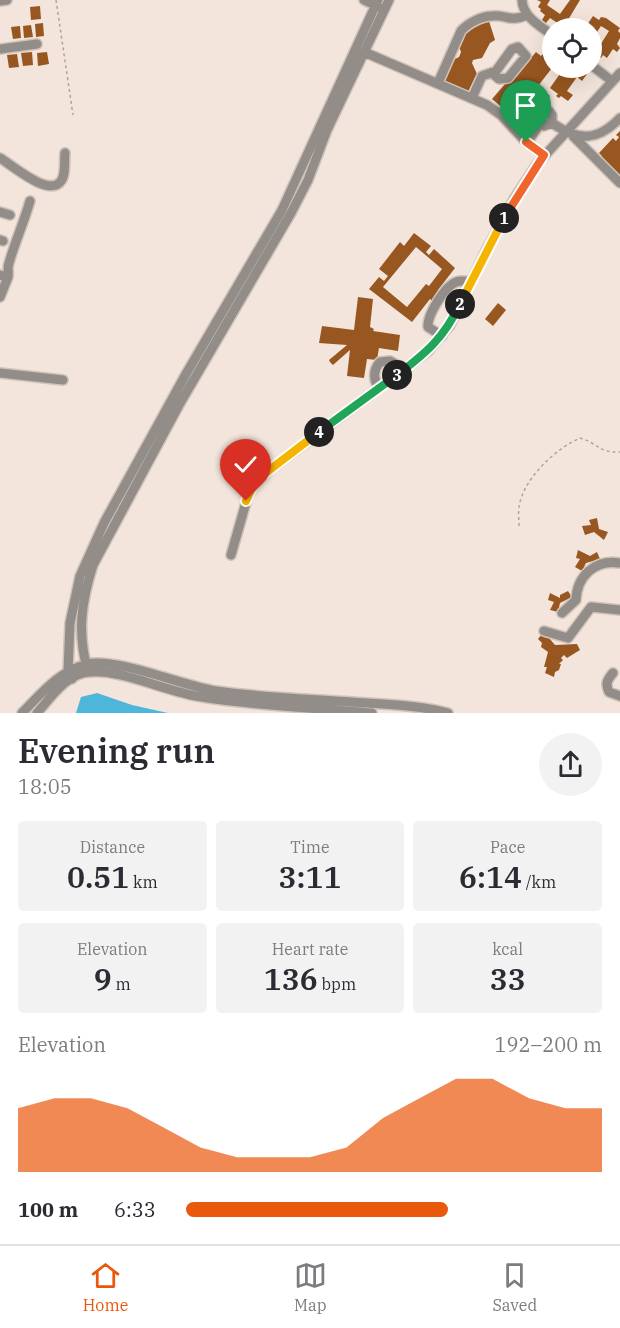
<!DOCTYPE html>
<html lang="en">
<head>
<meta charset="utf-8">
<style>
  :root { --surface:#fff; --page:#f2f2f3; --text:#2b2b33; --muted:#7c7c81; --line:#e1e1e2; --accent:#ea580c }
  body { margin:0; font-family:"IBM Plex Serif",serif; background:var(--page); color:var(--text); height:100vh; display:flex; flex-direction:column; font-size:22px; white-space:nowrap }
  * { box-sizing:border-box; margin:0 }
  p { font-size:20px; color:var(--muted) }
  .icon { flex:none; width:33px; height:33px; fill:none; stroke:currentColor; stroke-width:2; stroke-linecap:round; stroke-linejoin:round }
  .map { position:relative; height:713px; overflow:hidden }
  .panel { display:flex; flex-direction:column; background:var(--surface); flex:1 }
  .panel>* { flex:none }
  .controls { position:absolute; left:542px; top:18px; display:grid; gap:12px }
  .controls a { display:grid; place-items:center; width:60px; height:60px; border-radius:50%; background:var(--surface); box-shadow:0 6px 24px #0002; font-size:30px }
  .pin { position:absolute; display:grid; place-items:center; width:51px; height:51px; color:#fff; margin:-62px -26px; border-radius:50% 50% 50% 0; rotate:-45deg; box-shadow:0 0 6px #0007 }
  .pin .icon { rotate:45deg }
  .km { position:absolute; width:30px; height:30px; margin:-15px; border-radius:50%; background:#222; color:#fff; font-size:16px; line-height:30px; text-align:center }
  .round { display:grid; place-items:center; flex:none; width:63px; height:63px; border-radius:32px; background:var(--page) }
  .headline { display:flex; align-items:center; justify-content:space-between; height:102px; padding:0 18px }
  h1 { font-size:33px; font-weight:600; line-height:45px }
  .metrics { display:grid; grid-template-columns:repeat(3,1fr); gap:9px; height:102px; padding:6px 18px }
  .metrics div { display:grid; align-content:center; border-radius:6px; background:var(--page); text-align:center }
  .metrics b { font-size:30px; font-weight:600 }
  .metrics small { font-size:16px; font-weight:400 }
  .metrics p { font-size:16px }
  .chart { height:168px; padding:12px 18px }
  .chart p { display:flex; justify-content:space-between }
  .chart svg { width:100%; height:108px; margin-top:6px; fill:var(--accent); opacity:.7 }
  ul { padding:0 18px; list-style:none; font-size:20px }
  li { display:grid; grid-template-columns:96px 72px 1fr; align-items:center; height:45px }
  li i { height:15px; border-radius:8px; background:var(--accent) }
  .menu { display:flex; justify-content:space-around; align-items:center; height:84px; border-top:2px solid var(--line); background:var(--surface); font-size:16px; color:var(--muted) }
  .menu a { display:grid; justify-items:center; gap:3px }
  .menu .current { color:var(--accent) }
  .map>svg:first-child { display:block }
  .water { fill:#4fb6db }
  .building { fill:#985720; fill-rule:evenodd }
  .lines { fill:none; stroke-linecap:round; stroke-linejoin:round }
  .minor-casing { stroke:#cfc3ba; stroke-width:12 }
  .path { stroke:#afa49c; stroke-width:1.5; stroke-dasharray:3 3; stroke-linecap:butt }
  .minor { stroke:#928d88; stroke-width:9 }
  .split-1-casing { stroke:#fff; stroke-width:12 }
  .split-2-casing { stroke:#fff; stroke-width:12 }
  .split-3-casing { stroke:#fff; stroke-width:12 }
  .split-4-casing { stroke:#fff; stroke-width:12 }
  .split-5-casing { stroke:#fff; stroke-width:12 }
  .split-1 { stroke:#f0652b; stroke-width:8 }
  .split-2 { stroke:#f5b400; stroke-width:8 }
  .split-3 { stroke:#22a559; stroke-width:8 }
  .split-4 { stroke:#22a559; stroke-width:8 }
  .split-5 { stroke:#f5b400; stroke-width:8 }
</style>
</head>
<body>
<div class="map">
<svg width="620" height="713" viewBox="0 0 620 713">
  <rect width="100%" height="100%" fill="#f3e5db"/>
  <!-- water -->
  <path class="water" d="M 97,693 L 132,705 L 168,713 L 76,713 L 81,697 Z"/>
  <!-- building -->
  <path class="building" d="M 537,0 L 550,0 L 547,5 L 560,14 L 570,0 L 580,0 L 568,20 L 565,19 L 562,23 L 560,21 L 559,24 L 550,18 L 546,23 L 542,20 L 545,15 L 540,11 L 541,9 L 538,7 L 541,2 Z
    M 40,6 L 41,19 L 31,20 L 30,7 Z
    M 593,16 L 599,20 L 601,17 L 606,18 L 620,28 L 618,31 L 620,33 L 620,38 L 617,44 L 620,48 L 617,52 L 613,49 L 607,58 L 603,55 L 601,58 L 591,51 L 591,42 L 599,47 L 609,31 L 601,26 L 591,41 L 591,28 L 585,28 Z
    M 489,21 L 495,40 L 490,43 L 482,58 L 473,60 L 472,63 L 477,74 L 468,92 L 461,88 L 459,91 L 442,79 L 451,61 L 459,57 L 461,52 L 458,44 L 465,29 Z
    M 43,23 L 44,36 L 36,37 L 35,24 Z
    M 31,25 L 33,37 L 24,38 L 23,26 Z
    M 20,26 L 21,38 L 13,39 L 11,27 Z
    M 547,49 L 552,54 L 550,65 L 552,68 L 538,86 L 550,96 L 540,109 L 547,116 L 542,122 L 535,116 L 525,127 L 492,99 L 518,69 L 520,71 L 536,52 L 541,56 ZM 520,91 L 531,101 L 524,109 L 513,99 Z
    M 32,52 L 33,65 L 23,66 L 21,53 Z
    M 47,52 L 49,64 L 38,66 L 37,53 Z
    M 17,54 L 19,67 L 9,68 L 7,55 Z
    M 564,68 L 580,68 L 587,74 L 582,81 L 577,77 L 567,91 L 573,95 L 568,101 L 561,96 L 559,98 L 556,96 L 558,94 L 550,88 Z
    M 620,131 L 620,179 L 600,158 L 602,156 L 599,153 L 613,138 L 616,141 L 619,137 L 616,135 Z
    M 414,233 L 431,246 L 426,252 L 429,255 L 434,249 L 455,268 L 438,290 L 443,295 L 436,304 L 430,299 L 412,322 L 369,289 L 379,277 L 384,281 L 388,276 L 379,269 L 400,242 L 404,246 ZM 416,247 L 442,269 L 429,286 L 426,284 L 407,307 L 383,287 Z
    M 358,297 L 373,299 L 370,327 L 374,329 L 373,331 L 400,335 L 398,351 L 379,348 L 377,360 L 367,359 L 364,378 L 347,376 L 350,350 L 333,365 L 330,362 L 329,360 L 347,345 L 319,343 L 322,326 L 354,330 Z
    M 498,303 L 506,310 L 493,326 L 485,319 Z
    M 597,518 L 599,529 L 608,532 L 604,540 L 594,532 L 585,535 L 582,526 L 591,525 L 589,520 Z
    M 578,550 L 590,556 L 597,552 L 600,559 L 586,563 L 582,571 L 575,567 L 580,559 L 576,558 Z
    M 568,591 L 572,597 L 560,603 L 558,612 L 550,610 L 554,602 L 548,600 L 550,593 L 560,598 L 560,595 Z
    M 542,634 L 546,638 L 549,638 L 555,645 L 577,644 L 580,650 L 567,658 L 564,655 L 561,658 L 563,660 L 559,664 L 561,664 L 559,670 L 555,672 L 554,677 L 545,673 L 547,667 L 544,667 L 548,652 L 541,647 L 542,643 L 538,639 Z"/>
  <g class="lines">
    <!-- minor casing -->
    <g class="minor-casing">
      <path id="minor" d="M 364,0 L 381,8
        M 522,0 C 523,17 539,25 552,35
        M 0,1 L 7,0
        M 0,49 L 37,44
        M 364,52 L 487,105 L 501,115 L 526,142 L 544,155
        M 591,65 L 612,81
        M 438,83 L 461,31 C 468,23 482,16 492,16 C 508,14 507,23 527,15
        M 472,98 L 482,76 L 496,71 L 512,49 L 518,47 L 526,56 L 508,78 L 499,79 L 492,73
        M 538,120 L 544,126 L 552,123 L 552,115 L 549,111 L 543,111
        M 552,123 C 578,141 597,142 620,118
        M 573,136 L 620,183
        M 527,143 L 540,124
        M 0,158 C 12,165 49,198 61,181 C 66,175 64,161 65,153
        M 0,212 L 10,215
        M 0,240 L 3,241
        M 0,275 L 8,277 L 0,297
        M 8,277 C 9,271 7,268 9,263 C 15,242 24,222 30,201
        M 442,336 L 428,327 C 427,315 445,286 456,282 C 461,280 466,281 471,282
        M 0,373 L 63,380
        M 379,388 C 373,380 373,370 380,362 L 390,361 L 404,369
        M 231,555 L 249,492 L 255,481 L 428,351 L 450,325 L 488,247 L 514,199 L 537,164 L 620,73
        M 562,613 L 576,600 C 577,576 595,559 620,563
        M 544,631 L 568,638 L 591,607 L 620,610
        M 88,672 C 77,633 81,603 93,565 L 179,405 L 291,213 L 308,180 L 327,130 L 389,0
        M 613,673 C 607,680 605,684 609,692 L 620,696
        M 72,679 L 68,671 L 70,623 L 80,576 L 104,523 L 186,374 L 282,210 L 378,0
        M 22,713 C 41,694 59,671 87,664 C 116,657 183,686 216,691 C 265,698 317,699 367,703 C 394,705 422,706 448,713
        M 37,713 C 51,697 67,673 90,672 C 121,669 170,693 202,697 C 258,706 316,708 372,713"/>
    </g>
    <!-- path -->
    <path class="path" d="M 56,0 L 73,115
      M 519,526 C 519,520 518,513 519,507 C 523,479 555,449 580,438 C 598,443 598,453 620,452"/>
    <!-- minor -->
    <use href="#minor" class="minor"/>
  </g>
  <g class="lines">
    <!-- split-1 casing -->
    <g class="split-1-casing">
      <path id="split-1" d="M 504,218 L 544,155 L 526,142"/>
    </g>
    <!-- split-2 casing -->
    <g class="split-2-casing">
      <path id="split-2" d="M 460,304 L 504,218"/>
    </g>
    <!-- split-3 casing -->
    <g class="split-3-casing">
      <path id="split-3" d="M 397,375 C 426,353 444,338 460,304"/>
    </g>
    <!-- split-4 casing -->
    <g class="split-4-casing">
      <path id="split-4" d="M 319,432 L 397,375"/>
    </g>
    <!-- split-5 casing -->
    <g class="split-5-casing">
      <path id="split-5" d="M 246,501 L 255,481 L 319,432"/>
    </g>
    <!-- split-1 -->
    <use href="#split-1" class="split-1"/>
    <!-- split-2 -->
    <use href="#split-2" class="split-2"/>
    <!-- split-3 -->
    <use href="#split-3" class="split-3"/>
    <!-- split-4 -->
    <use href="#split-4" class="split-4"/>
    <!-- split-5 -->
    <use href="#split-5" class="split-5"/>
  </g>
</svg>
<div class="controls">
<a><svg class="icon" aria-label="locate" viewBox="0 0 24 24"><circle cx="12" cy="12" r="6"/><path d="M12 2v4M12 18v4M2 12h4M18 12h4"/></svg></a>
</div>
<div class="pin" style="left:526px;top:142px;background:#1e9e55"><svg class="icon" aria-label="arrive" viewBox="0 0 24 24"><path d="M6 21V4h12l-3 4 3 4H6"/></svg></div>
<div class="pin" style="left:246px;top:501px;background:#d93025"><svg class="icon" aria-label="check" viewBox="0 0 24 24"><path d="M5 12l5 5 9-10"/></svg></div>
<b class="km" style="left:504px;top:218px">1</b>
<b class="km" style="left:460px;top:304px">2</b>
<b class="km" style="left:397px;top:375px">3</b>
<b class="km" style="left:319px;top:432px">4</b>
</div>
<section class="panel">
<div class="headline"><div><h1>Evening run</h1><p>18:05</p></div><a class="round"><svg class="icon" aria-label="share" viewBox="0 0 24 24"><path d="M12 15V3M7 8l5-5 5 5M5 13v7h14v-7"/></svg></a></div>
<div class="metrics">
<div><p>Distance</p><b>0.51<small> km</small></b></div>
<div><p>Time</p><b>3:11</b></div>
<div><p>Pace</p><b>6:14<small> /km</small></b></div>
</div>
<div class="metrics">
<div><p>Elevation</p><b>9<small> m</small></b></div>
<div><p>Heart rate</p><b>136<small> bpm</small></b></div>
<div><p>kcal</p><b>33</b></div>
</div>
<div class="chart"><p><span>Elevation</span>192–200 m</p>
<svg viewBox="0 0 160 44" preserveAspectRatio="none"><path d="M0 44V18L10 14L20 14L30 18L40 26L50 34L60 38L70 38L80 38L90 34L100 22L110 14L120 6L130 6L140 14L150 18L160 18V44z"/></svg>
</div>
<ul>
<li><b>100 m</b>6:33<i style="width:63%"></i></li>
</ul>
</section>
<nav class="menu">
<a class="current"><svg class="icon" aria-label="home" viewBox="0 0 24 24"><path d="M3 11l9-7 9 7M6 9v11h12V9"/></svg>Home</a>
<a><svg class="icon" aria-label="map" viewBox="0 0 24 24"><path d="M3 6l6-2 6 2 6-2v14l-6 2-6-2-6 2zM9 4v14M15 6v14"/></svg>Map</a>
<a><svg class="icon" aria-label="saved" viewBox="0 0 24 24"><path d="M7 4h10v16l-5-4-5 4z"/></svg>Saved</a>
</nav>
</body>
</html>
